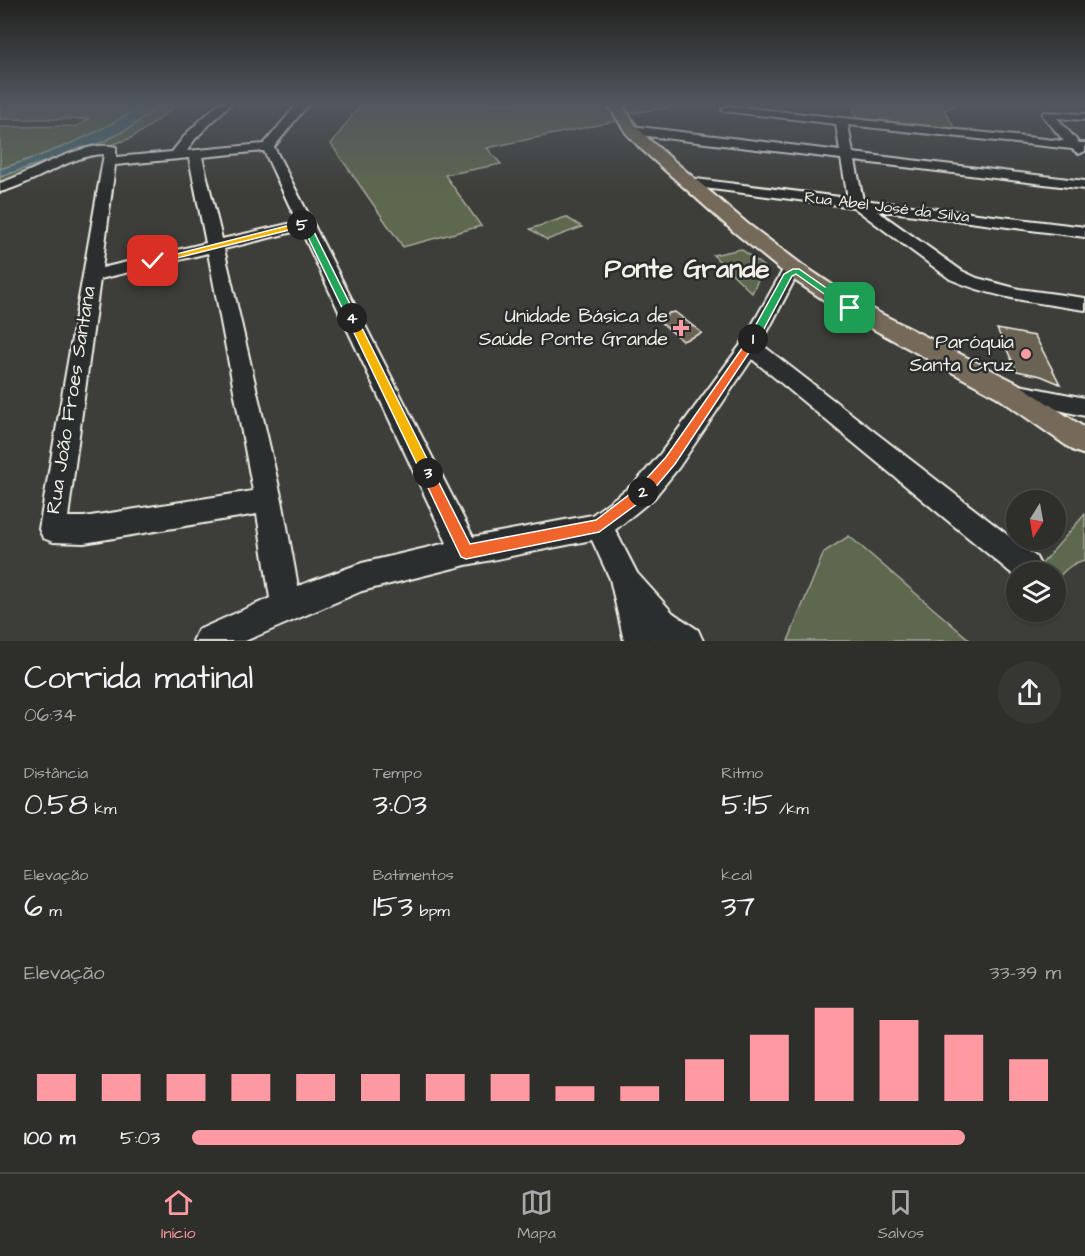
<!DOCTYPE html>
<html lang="pt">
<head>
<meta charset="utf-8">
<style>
  :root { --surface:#2e2e2b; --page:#363633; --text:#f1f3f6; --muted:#a7a8a9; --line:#494a47; --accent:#ff9aa2 }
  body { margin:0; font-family:"Architects Daughter",sans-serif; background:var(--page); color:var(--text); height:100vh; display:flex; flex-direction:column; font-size:22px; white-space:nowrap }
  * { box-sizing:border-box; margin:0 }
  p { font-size:20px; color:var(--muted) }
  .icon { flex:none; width:33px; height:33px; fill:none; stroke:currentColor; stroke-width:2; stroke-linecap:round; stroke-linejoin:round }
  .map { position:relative; height:641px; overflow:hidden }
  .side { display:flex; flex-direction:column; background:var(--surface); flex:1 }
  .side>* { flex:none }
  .needle { width:39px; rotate:191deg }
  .buttons { position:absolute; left:1006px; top:490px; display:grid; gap:12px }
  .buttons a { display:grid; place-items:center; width:60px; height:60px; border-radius:50%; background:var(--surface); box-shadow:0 2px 4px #0004,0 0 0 2px var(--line); font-size:30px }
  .pin { position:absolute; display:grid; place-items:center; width:51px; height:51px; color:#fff; margin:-26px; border-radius:12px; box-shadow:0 3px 9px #0006 }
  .km { position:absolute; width:30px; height:30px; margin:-15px; border-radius:50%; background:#222; color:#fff; font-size:16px; line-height:30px; text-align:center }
  .round { display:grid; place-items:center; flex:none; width:63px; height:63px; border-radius:32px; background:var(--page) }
  .head { display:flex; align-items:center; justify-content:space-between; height:102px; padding:0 24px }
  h1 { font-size:33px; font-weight:600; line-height:45px }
  .metrics { display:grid; grid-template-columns:repeat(3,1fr); gap:9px; height:102px; padding:6px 24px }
  .metrics div { display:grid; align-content:center }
  .metrics b { font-size:30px; font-weight:600 }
  .metrics small { font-size:16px; font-weight:400 }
  .metrics p { font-size:16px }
  .chart { height:168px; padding:12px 24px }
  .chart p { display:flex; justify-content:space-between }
  .chart svg { width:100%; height:108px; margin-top:6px; stroke:var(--accent); stroke-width:6 }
  ul { padding:0 24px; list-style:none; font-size:20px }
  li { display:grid; grid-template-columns:96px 72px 1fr; align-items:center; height:45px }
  li i { height:15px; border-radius:8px; background:var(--accent) }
  .tab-bar { display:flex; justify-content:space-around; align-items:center; height:84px; border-top:2px solid var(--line); background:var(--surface); font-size:16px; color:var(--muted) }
  .tab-bar a { display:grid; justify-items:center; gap:3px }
  .tab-bar .active { color:var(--accent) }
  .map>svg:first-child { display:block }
  .green { fill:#5d684f; stroke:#a8ac9c; stroke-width:1.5 }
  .water { fill:#4e6b73; stroke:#90a1a2; stroke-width:1.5 }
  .building { fill:#6a6353; stroke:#f4f1e8; stroke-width:1.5 }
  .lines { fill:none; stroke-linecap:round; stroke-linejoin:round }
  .minor-casing { stroke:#f4f1e8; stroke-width:4 }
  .major-casing { stroke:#f4f1e8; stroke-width:4 }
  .minor { fill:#2a2d2e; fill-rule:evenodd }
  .major { fill:#746a5a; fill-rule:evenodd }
  .split-1 { fill:#22a559; stroke:#fff; stroke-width:1.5 }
  .split-2 { fill:#f0652b; stroke:#fff; stroke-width:1.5 }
  .split-3 { fill:#f0652b; stroke:#fff; stroke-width:1.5 }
  .split-4 { fill:#f5b400; stroke:#fff; stroke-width:1.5 }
  .split-5 { fill:#22a559; stroke:#fff; stroke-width:1.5 }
  .split-6 { fill:#f5b400; stroke:#fff; stroke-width:1.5 }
  .poi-dot { fill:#ff9aa2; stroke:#2a2d2e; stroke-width:2 }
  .labels { text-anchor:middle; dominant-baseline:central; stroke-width:5; stroke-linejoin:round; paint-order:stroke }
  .far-street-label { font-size:16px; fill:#f4f1e8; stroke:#2a2d2e }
  .poi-label { font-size:20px; fill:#f4f1e8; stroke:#2a2d2e; text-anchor:end }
  .street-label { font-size:20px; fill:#f4f1e8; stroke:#2a2d2e }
  .district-label { font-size:26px; font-weight:bold; fill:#f4f1e8; stroke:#2a2d2e }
</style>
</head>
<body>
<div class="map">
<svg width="1085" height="641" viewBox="0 0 1085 641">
  <rect width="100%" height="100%" fill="#3d3d39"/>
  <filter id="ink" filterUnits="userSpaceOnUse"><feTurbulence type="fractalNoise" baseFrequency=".0167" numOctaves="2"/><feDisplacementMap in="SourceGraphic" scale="12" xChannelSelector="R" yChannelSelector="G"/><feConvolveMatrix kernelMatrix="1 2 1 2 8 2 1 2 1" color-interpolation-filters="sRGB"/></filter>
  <g filter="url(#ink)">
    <!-- green -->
    <path class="green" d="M 0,103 L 145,103 C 101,134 51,153 0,169 L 0,127 L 78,126 L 88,119 L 0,119 Z
      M 163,103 L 179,103 L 146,129 L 129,139 L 49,165 L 0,186 L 0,177 L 105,141 L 131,127 Z
      M 362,103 L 606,103 L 617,121 L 487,148 L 501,164 L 445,175 L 481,226 L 403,247 L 331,144 Z
      M 621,103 L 703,103 L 630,113 Z
      M 852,103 L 955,103 L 954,106 L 944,110 L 956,130 L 856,120 Z
      M 566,217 L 582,227 L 547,240 L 530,229 Z
      M 741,249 L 764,267 L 752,293 L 713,255 Z
      M 1085,514 L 1085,560 C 1072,563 1064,570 1056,581 L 1056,573 L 1042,573 L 1039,567 Z
      M 849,536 L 971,641 L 788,641 L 824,552 Z"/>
    <!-- water -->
    <path class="water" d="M 145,103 L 163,103 L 131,127 L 105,141 L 0,177 L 0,169 C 51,153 101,134 145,103 Z"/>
    <!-- building -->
    <path class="building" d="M 675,312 L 702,333 L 683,341 L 660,322 L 669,313 Z
      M 997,329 L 1035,336 L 1060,384 L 1041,376 L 1017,371 Z"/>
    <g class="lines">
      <!-- minor casing -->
      <g class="minor-casing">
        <path id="minor" d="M 219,103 L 231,103 L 195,139 L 187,151 L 264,144 L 298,103 L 309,103 L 274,147 L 473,537 L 592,515 L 636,482 L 661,453 L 742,343 L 783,270 L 796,266 L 802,267 L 805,271 L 796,277 L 761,344 L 1036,557 L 1041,567 L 1038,573 L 1017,573 L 1016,577 L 752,359 L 679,467 L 654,498 L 615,530 L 637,573 L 673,613 L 698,630 L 703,641 L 658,641 L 655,639 L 656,641 L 624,641 L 610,579 L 592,540 L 466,565 L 362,591 L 245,641 L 193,641 L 198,630 L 270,598 L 257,514 L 84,543 L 53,542 L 43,538 L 39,529 L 104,154 C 70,155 34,184 0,192 L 0,183 C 33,173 82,139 116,147 L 116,157 L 172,152 L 187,133 ZM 264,151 L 297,222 L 222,239 L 202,157 ZM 189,158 L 206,243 L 102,268 L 115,165 ZM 301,230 L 447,543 L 362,563 L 298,586 L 282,500 L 224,249 ZM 208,253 L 253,491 L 84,517 L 68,517 L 100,279 Z
          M 728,106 L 1064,141 L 1043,116 L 1043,112 L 1085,114 L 1085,120 L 1057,118 L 1079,143 L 1085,143 L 1085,151 L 1079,154 L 1072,149 L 848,125 L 853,153 L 1085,181 L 1085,189 L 855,161 L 863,200 L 1085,227 L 1085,237 L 876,210 L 962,271 L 977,278 L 1019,289 L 1085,298 L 1085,310 C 1039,303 993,298 950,279 L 853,207 L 688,186 L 681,182 L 688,178 L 848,198 L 841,159 L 631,134 L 625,130 L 631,126 L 840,151 L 836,124 L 724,111 L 722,109 Z
          M 1014,384 L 1085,398 L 1085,416 L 1006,398 L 1003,392 L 1006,386 Z"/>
      </g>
      <!-- major casing -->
      <g class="major-casing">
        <path id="major" d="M 607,103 L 621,103 L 637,127 L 652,142 L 748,224 L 804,266 L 858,302 L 1017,383 L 1085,428 L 1085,455 L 1074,451 L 997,397 L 842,312 L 788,276 L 734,232 L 640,148 L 626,133 Z"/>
      </g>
      <!-- minor -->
      <use href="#minor" class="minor"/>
      <!-- major -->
      <use href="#major" class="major"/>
    </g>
  </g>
  <!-- sky -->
  <linearGradient id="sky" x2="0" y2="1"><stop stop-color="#22221f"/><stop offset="0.54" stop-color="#51575f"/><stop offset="1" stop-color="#51575f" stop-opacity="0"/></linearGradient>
  <rect width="1085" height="192" fill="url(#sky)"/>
  <!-- split-1 -->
  <path class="split-1" d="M 793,269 L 799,269 L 855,308 L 847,310 L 796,274 L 792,276 L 757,342 L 750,342 L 748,339 L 784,274 Z"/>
  <!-- split-2 -->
  <path class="split-2" d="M 753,336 L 758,339 L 675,464 L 648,496 L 638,496 L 636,492 L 638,488 L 666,457 L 750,337 Z"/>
  <!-- split-3 -->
  <path class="split-3" d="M 428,468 L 432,469 L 470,544 L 596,520 L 638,488 L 643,486 L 650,492 L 648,496 L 599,532 L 466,559 L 461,557 L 421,473 Z"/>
  <!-- split-4 -->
  <path class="split-4" d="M 352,315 L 357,318 L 432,469 L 434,473 L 432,477 L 423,477 L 347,318 Z"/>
  <!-- split-5 -->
  <path class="split-5" d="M 306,221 L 310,224 L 357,318 L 355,320 L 347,318 L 303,227 L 298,225 Z"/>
  <!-- split-6 -->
  <path class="split-6" d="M 302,222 L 306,225 L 305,226 L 153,264 L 149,261 Z"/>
  <!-- markers -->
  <g class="poi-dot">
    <path d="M678 319h6v6h6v6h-6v6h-6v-6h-6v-6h6z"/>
    <circle cx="1026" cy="354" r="6"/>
  </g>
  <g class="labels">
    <!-- far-street labels -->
    <g class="far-street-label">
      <text transform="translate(887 207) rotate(7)">Rua Abel José da Silva</text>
    </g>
    <!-- poi labels -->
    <g class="poi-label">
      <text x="668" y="316">Unidade Básica de<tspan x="668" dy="23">Saúde Ponte Grande</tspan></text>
      <text x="1014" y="342">Paróquia<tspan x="1014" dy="23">Santa Cruz</tspan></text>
    </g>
    <!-- street labels -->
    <g class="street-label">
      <text transform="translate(71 400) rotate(-81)">Rua João Froes Santana</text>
    </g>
    <!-- district labels -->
    <g class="district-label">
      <text x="687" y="269">Ponte Grande</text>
    </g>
  </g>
</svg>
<div class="buttons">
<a><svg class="needle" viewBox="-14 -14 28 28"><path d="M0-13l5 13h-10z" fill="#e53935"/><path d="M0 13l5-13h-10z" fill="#a7a8a9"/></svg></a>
<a><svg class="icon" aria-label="layers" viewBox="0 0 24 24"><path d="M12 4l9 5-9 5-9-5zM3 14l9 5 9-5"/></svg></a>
</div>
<div class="pin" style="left:850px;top:308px;background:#1e9e55"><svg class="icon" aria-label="arrive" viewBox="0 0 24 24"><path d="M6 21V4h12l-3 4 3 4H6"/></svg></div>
<div class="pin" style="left:153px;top:261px;background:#d93025"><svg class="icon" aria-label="check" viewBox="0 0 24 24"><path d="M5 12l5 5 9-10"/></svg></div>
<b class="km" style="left:753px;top:339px">1</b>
<b class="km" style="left:643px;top:492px">2</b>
<b class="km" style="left:428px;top:473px">3</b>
<b class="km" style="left:352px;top:318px">4</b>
<b class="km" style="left:302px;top:225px">5</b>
</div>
<section class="side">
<div class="head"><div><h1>Corrida matinal</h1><p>06:34</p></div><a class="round"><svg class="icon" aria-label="share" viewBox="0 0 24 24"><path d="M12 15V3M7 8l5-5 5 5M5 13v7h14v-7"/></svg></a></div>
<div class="metrics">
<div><p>Distância</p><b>0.58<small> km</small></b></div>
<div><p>Tempo</p><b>3:03</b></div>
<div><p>Ritmo</p><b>5:15<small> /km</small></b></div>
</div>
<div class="metrics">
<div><p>Elevação</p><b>6<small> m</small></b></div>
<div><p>Batimentos</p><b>153<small> bpm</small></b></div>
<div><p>kcal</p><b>37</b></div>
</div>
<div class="chart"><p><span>Elevação</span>33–39 m</p>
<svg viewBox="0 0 160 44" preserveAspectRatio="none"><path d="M5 44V33M15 44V33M25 44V33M35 44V33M45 44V33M55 44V33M65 44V33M75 44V33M85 44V38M95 44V38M105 44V27M115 44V17M125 44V6M135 44V11M145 44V17M155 44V27"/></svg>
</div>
<ul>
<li><b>100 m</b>5:03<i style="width:89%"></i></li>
</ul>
</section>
<nav class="tab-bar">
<a class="active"><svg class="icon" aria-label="home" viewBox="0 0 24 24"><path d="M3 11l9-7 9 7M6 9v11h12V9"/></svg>Início</a>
<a><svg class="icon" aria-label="map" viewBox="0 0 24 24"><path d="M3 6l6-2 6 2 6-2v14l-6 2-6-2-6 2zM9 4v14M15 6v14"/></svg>Mapa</a>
<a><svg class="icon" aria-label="saved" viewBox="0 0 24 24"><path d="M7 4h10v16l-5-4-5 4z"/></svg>Salvos</a>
</nav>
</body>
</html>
